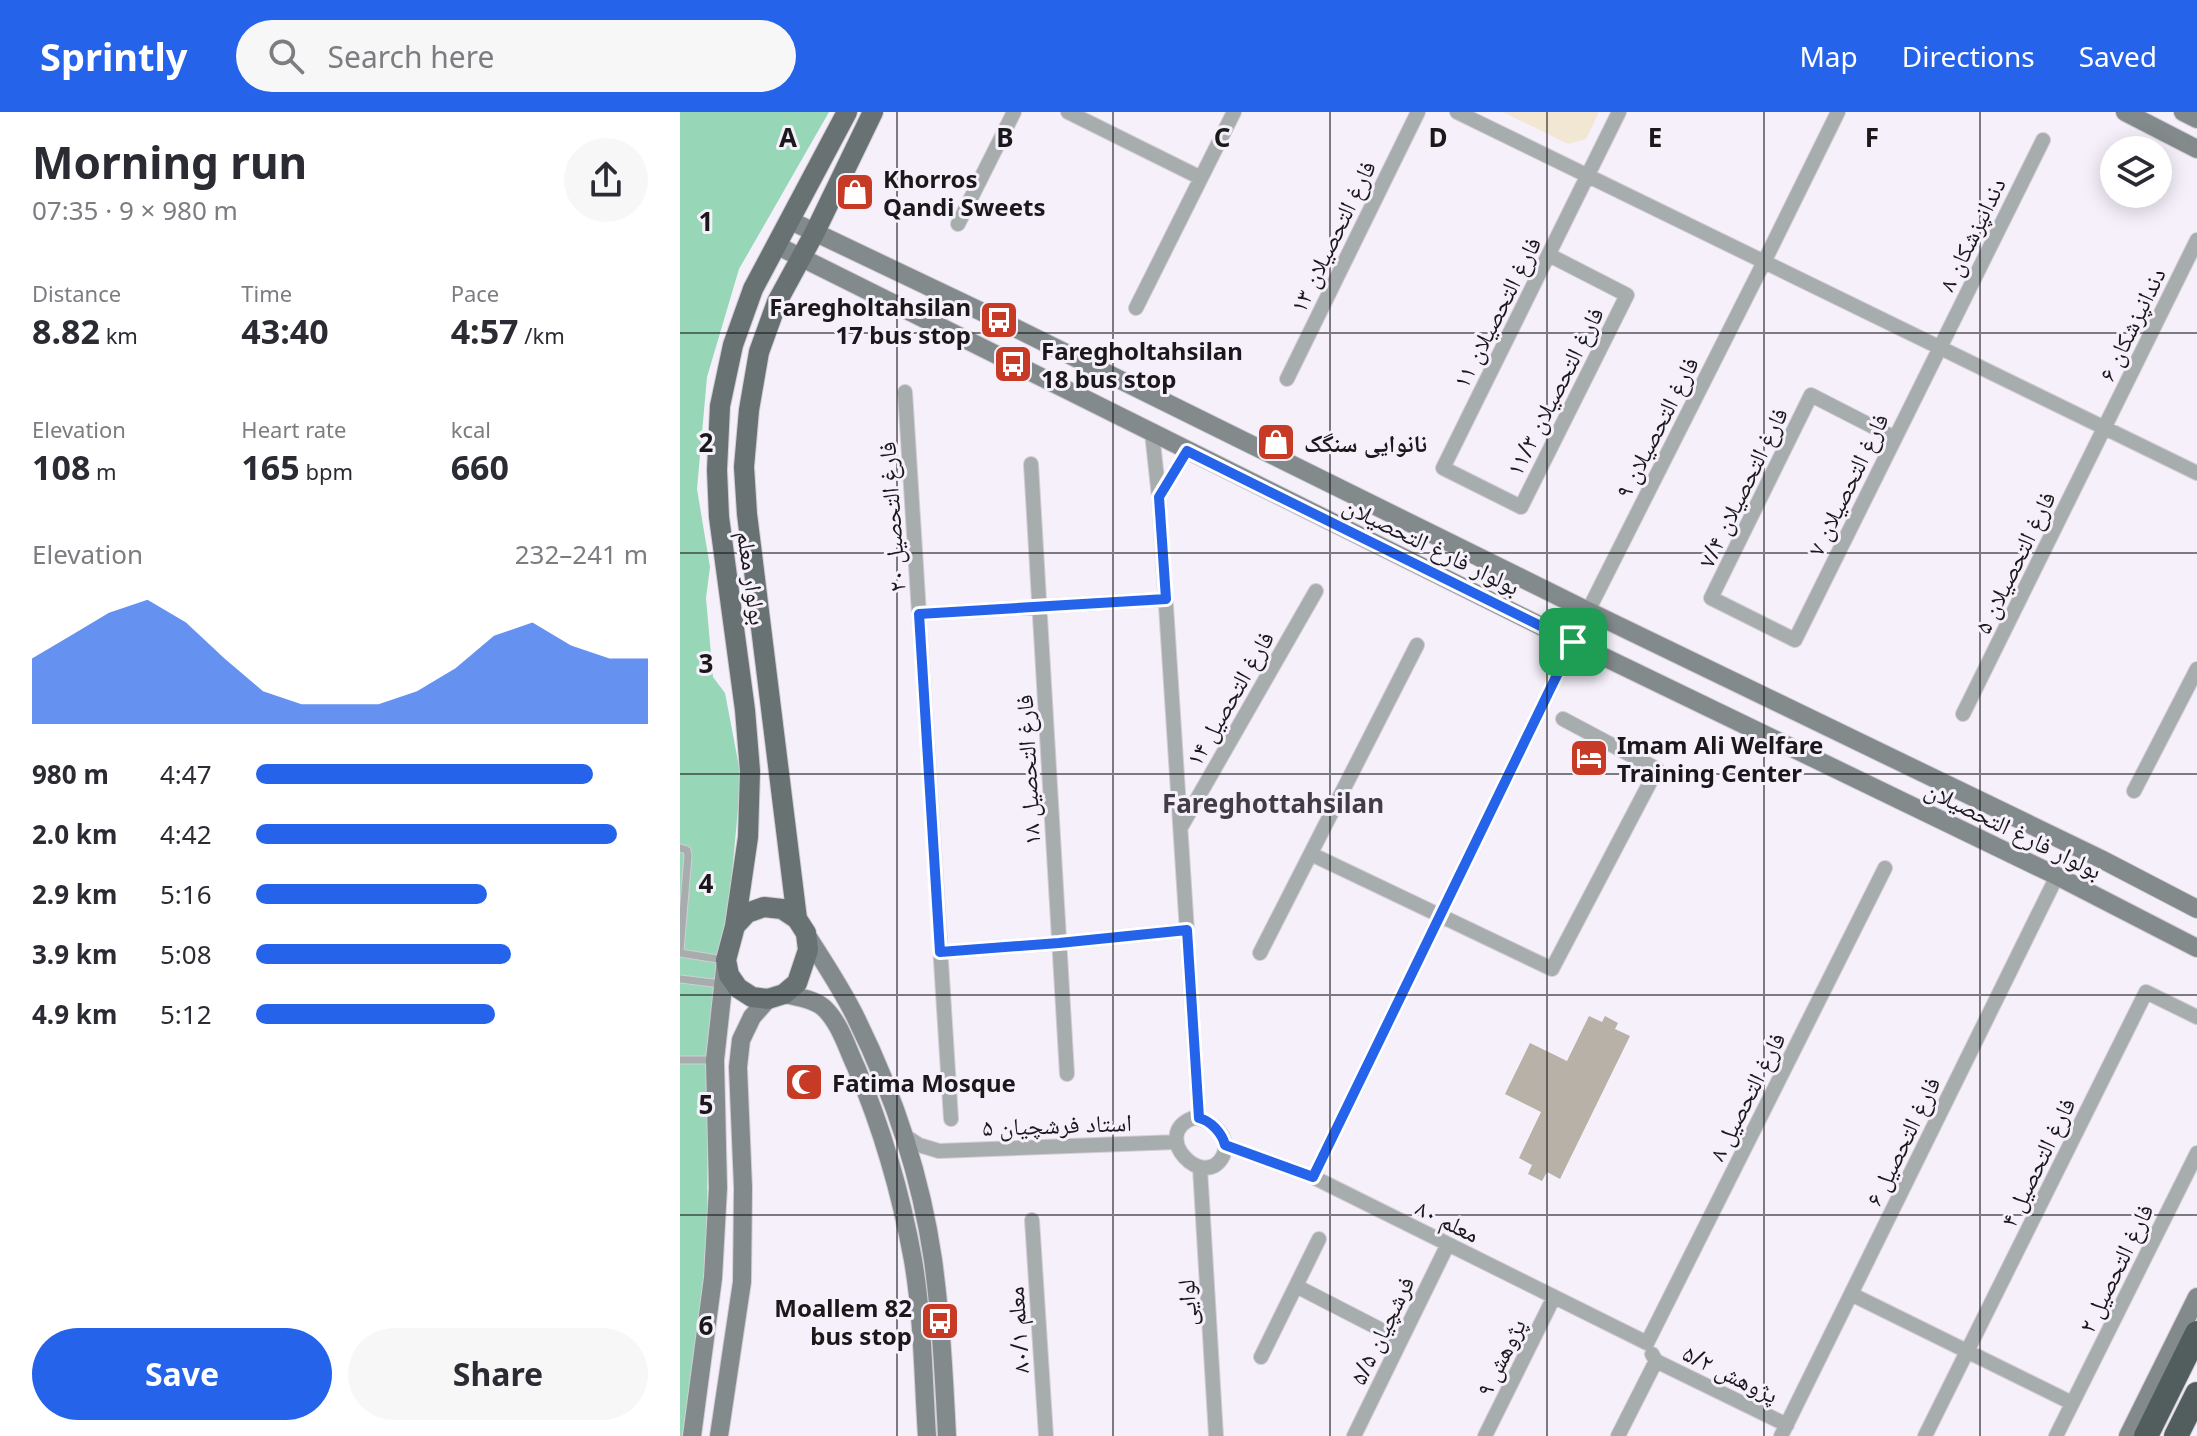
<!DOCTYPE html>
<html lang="en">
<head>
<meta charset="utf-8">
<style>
  :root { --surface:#fff; --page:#f7f7f7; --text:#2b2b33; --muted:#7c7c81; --accent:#2563eb }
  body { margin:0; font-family:"Noto Sans","Noto Naskh Arabic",sans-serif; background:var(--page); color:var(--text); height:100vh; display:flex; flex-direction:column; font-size:30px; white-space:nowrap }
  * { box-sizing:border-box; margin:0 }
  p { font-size:26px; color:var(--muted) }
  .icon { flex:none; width:44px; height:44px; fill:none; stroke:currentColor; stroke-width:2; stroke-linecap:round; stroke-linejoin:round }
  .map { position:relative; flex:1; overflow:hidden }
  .side { display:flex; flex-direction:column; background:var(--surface); width:680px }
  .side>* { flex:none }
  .fabs { position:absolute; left:1420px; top:24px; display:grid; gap:16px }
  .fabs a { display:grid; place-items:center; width:72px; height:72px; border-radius:50%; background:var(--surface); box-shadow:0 4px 20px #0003; font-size:40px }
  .pin { position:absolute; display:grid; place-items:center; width:68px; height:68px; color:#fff; margin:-34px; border-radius:16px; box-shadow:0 4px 12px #0006 }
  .round { display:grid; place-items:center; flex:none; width:84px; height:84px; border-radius:42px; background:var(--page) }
  .headline { display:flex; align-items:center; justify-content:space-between; height:136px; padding:0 32px }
  h1 { font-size:44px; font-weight:700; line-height:60px }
  .stats { display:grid; grid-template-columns:repeat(3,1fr); gap:12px; height:136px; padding:8px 32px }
  .stats div { display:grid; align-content:center }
  .stats b { font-size:34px; font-weight:700 }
  .stats small { font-size:22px; font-weight:400 }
  .stats p { font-size:22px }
  .chart { height:224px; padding:16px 32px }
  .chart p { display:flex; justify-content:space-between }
  .chart svg { width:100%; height:144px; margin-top:8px; fill:var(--accent); opacity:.7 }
  .primary-button { display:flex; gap:16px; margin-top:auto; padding:16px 32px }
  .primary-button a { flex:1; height:92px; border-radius:48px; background:var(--accent); color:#fff; font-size:32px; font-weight:700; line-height:92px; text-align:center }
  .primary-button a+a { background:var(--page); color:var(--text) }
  ul { padding:0 32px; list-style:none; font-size:26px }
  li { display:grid; grid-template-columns:128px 96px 1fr; align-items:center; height:60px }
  li i { height:20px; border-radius:10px; background:var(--accent) }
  header { display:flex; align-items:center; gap:48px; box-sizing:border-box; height:112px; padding:0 40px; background:var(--accent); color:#fff }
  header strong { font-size:38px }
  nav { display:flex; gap:44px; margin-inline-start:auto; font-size:28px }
  .search { width:560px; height:72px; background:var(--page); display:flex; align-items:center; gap:20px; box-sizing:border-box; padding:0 28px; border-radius:44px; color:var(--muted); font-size:30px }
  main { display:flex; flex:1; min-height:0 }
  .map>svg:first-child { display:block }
  .education { fill:#f2e7d3 }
  .green { fill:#97d7b7 }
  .building { fill:#b7b1a8 }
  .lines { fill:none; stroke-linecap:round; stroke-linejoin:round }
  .lane-casing { stroke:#d2cdd6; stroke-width:9 }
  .street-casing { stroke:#d2cdd6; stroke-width:16 }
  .secondary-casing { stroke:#d2cdd6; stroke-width:20 }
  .primary-casing { stroke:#d2cdd6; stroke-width:22 }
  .highway-casing { stroke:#d2cdd6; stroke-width:26 }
  .lane { stroke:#a7acad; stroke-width:7 }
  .street { stroke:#a7acad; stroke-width:14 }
  .secondary { stroke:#828a8b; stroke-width:18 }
  .primary { stroke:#687273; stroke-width:20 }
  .highway { stroke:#525e5e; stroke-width:24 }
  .route-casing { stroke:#fff; stroke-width:16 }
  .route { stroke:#2563eb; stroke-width:10 }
  .grid { fill:none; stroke:#1a181b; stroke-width:2; stroke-opacity:0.55 }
  .labels { text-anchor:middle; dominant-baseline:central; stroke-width:6; stroke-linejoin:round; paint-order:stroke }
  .poi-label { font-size:24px; font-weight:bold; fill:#1a181b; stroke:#f5f0fa; text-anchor:start }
  .street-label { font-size:24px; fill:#1a181b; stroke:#f5f0fa }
  .neighbourhood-label { font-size:26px; font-weight:bold; fill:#423d45; stroke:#f5f0fa }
  .grid-label { font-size:26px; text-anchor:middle; font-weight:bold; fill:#1a181b; stroke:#f5f0fa; stroke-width:6; stroke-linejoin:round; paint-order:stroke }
</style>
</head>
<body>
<header>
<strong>Sprintly</strong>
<div class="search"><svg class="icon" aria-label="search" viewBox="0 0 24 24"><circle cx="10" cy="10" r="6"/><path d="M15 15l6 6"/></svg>Search here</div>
<nav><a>Map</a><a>Directions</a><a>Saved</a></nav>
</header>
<main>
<section class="side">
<div class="headline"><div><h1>Morning run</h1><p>07:35 · 9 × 980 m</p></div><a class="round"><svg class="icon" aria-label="share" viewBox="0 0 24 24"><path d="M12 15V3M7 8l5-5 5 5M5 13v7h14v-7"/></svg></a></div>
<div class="stats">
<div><p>Distance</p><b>8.82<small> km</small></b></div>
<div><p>Time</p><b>43:40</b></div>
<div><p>Pace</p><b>4:57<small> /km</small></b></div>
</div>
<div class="stats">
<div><p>Elevation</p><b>108<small> m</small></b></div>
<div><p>Heart rate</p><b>165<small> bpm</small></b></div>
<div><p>kcal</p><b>660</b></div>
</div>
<div class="chart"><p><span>Elevation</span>232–241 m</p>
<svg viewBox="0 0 160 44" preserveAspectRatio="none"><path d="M0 44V24L10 17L20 10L30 6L40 13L50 24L60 34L70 38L80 38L90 38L100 34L110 27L120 17L130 13L140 20L150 24L160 24V44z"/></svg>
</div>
<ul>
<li><b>980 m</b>4:47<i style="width:86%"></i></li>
<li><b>2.0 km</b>4:42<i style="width:92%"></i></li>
<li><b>2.9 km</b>5:16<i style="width:59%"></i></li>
<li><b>3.9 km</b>5:08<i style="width:65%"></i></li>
<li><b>4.9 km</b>5:12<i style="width:61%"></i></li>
</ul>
<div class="primary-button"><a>Save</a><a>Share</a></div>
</section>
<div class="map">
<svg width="1517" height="1324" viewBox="0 0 1517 1324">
  <rect width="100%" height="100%" fill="#f5f0fa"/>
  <!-- education -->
  <path class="education" d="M 823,0 L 919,0 L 906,27 L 888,32 Z"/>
  <!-- green -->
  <path class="green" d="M 0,0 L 149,0 L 59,157 L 27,265 L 17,377 L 30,455 L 26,486 L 33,565 L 45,581 L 61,665 L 48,804 L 28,941 L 27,1161 L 2,1324 L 0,1324 Z"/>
  <!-- building -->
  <path class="building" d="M 909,904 L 922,910 L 925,904 L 938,911 L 935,917 L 950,924 L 880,1067 L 867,1060 L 862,1069 L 848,1062 L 852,1053 L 839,1046 L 861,1000 L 825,982 L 850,931 L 887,949 Z"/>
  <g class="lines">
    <!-- lane casing -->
    <g class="lane-casing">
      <path id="lane" d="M 0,736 L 7,738 L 8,744 L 0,838
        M 0,841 L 44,848
        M 0,867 L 41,872
        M 0,948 L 32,948"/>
    </g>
    <!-- street casing -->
    <g class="street-casing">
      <path id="street" d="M 388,0 L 521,66
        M 777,0 L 1517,361
        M 278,112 L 334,0
        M 869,143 L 947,183 L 841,395 L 763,356 L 939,0
        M 456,196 L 554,0
        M 607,267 L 738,0
        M 225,280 L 271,1007
        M 472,321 L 479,385 L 519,1006
        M 1215,326 L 1131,283 L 1031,486 L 1115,528 L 1363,28
        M 351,352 L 387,962
        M 479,385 L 507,339
        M 908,499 L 1084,150 L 1158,0
        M 239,502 L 486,487
        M 1283,602 L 1517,128
        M 1454,679 L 1517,557
        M 501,715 L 636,479
        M 631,742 L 872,857 L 977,657 L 883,607
        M 260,840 L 379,831 L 507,818
        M 580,841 L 737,533
        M 513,1006 C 531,1006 552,1026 543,1044 C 524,1080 469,1023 513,1006 Z
        M 222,1022 L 239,1033 L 259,1039 L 497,1030
        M 545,1033 L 633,1065 L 967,1231
        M 520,1056 L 536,1324
        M 633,1065 L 893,530
        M 352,1108 L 366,1324
        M 616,1174 L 721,1228
        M 1171,1182 L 1392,1291
        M 967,1231 L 1205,756
        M 581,1245 L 639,1127
        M 976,1249 L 1107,1313
        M 674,1324 L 768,1132
        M 805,1324 L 874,1185
        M 938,1324 L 976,1249 L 972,1242
        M 1101,1324 L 1377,764
        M 1245,1324 L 1466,880 L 1517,905
        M 1376,1324 L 1517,1041"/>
    </g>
    <!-- secondary casing -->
    <g class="secondary-casing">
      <path id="secondary" d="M 1445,0 L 1517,37
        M 1503,0 L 1517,7
        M 109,108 L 319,208 L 908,499 L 1421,747 L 1517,797
        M 96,133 L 893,530 L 1377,764 L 1517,836
        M 126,822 C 143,849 162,877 176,906 C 213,981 241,1065 253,1148 C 261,1207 264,1265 267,1324
        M 104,882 C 117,885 134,887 144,896 C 160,911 167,936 176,955 C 202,1016 221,1082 233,1148 C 243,1206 243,1265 247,1324
        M 12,1324 L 33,1166 L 38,1076 L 35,948 L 46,848
        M 39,1324 L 62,1170 L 63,1076 L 58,955 L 61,928 L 72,905 L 88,887
        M 1448,1324 L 1517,1185"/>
    </g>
    <!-- primary casing -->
    <g class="primary-casing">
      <path id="primary" d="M 117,807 L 67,402 L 64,355 L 69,298 L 79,240 L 97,190 L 135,120 L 193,0
        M 55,814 L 67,801 L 84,795 L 102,797 L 117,807 L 126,821 L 128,838 L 117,871 L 104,882 L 88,887 L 72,885 L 58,876 L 49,863 L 46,848 L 55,814 L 68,725 L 70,659 L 65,598 L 39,405 L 37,358 L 40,294 L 53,233 L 73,177 L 167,0"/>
    </g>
    <!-- highway casing -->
    <g class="highway-casing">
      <path id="highway" d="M 1466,1324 L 1517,1221
        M 1496,1324 L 1517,1282"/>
    </g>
    <!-- lane -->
    <use href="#lane" class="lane"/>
    <!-- street -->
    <use href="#street" class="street"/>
    <!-- secondary -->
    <use href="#secondary" class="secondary"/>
    <!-- primary -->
    <use href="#primary" class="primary"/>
    <!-- highway -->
    <use href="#highway" class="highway"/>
  </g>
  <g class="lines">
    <!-- route casing -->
    <g class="route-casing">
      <path id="route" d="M 507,339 L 893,530 L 633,1065 L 545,1033 C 542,1021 531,1009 519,1006 L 507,818 L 379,831 L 260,840 L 239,502 L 486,487 L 479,385 Z"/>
    </g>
    <!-- route -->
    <use href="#route" class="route"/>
  </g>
  <!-- grid -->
  <path class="grid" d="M 217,0 L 217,1324M 433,0 L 433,1324M 650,0 L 650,1324M 867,0 L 867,1324M 1084,0 L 1084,1324M 1300,0 L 1300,1324M 0,221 L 1517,221M 0,441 L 1517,441M 0,662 L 1517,662M 0,883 L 1517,883M 0,1103 L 1517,1103"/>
  <!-- icons -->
  <defs>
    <g id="shop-square" transform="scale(2)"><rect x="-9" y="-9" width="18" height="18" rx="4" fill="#c73b26" stroke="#f5f0fa"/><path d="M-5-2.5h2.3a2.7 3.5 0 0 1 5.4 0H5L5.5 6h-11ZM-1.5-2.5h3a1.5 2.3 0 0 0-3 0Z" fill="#fff"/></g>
    <g id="bus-square" transform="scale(2)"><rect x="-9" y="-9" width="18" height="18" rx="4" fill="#c73b26" stroke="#f5f0fa"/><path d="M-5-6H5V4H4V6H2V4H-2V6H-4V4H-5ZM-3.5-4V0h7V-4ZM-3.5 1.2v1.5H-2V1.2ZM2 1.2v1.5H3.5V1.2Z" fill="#fff"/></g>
    <g id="hotel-square" transform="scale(2)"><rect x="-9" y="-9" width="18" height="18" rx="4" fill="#c73b26" stroke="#f5f0fa"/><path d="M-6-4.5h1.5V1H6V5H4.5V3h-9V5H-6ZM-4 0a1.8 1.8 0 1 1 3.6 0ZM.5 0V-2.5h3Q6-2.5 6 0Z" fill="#fff"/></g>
    <g id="mosque-square" transform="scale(2)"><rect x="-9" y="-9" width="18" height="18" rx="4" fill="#c73b26" stroke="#f5f0fa"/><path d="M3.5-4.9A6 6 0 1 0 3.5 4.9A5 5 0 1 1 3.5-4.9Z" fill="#fff"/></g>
  </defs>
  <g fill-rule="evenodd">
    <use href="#shop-square" x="175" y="80"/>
    <use href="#bus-square" x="319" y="208"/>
    <use href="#bus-square" x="333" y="252"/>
    <use href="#shop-square" x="596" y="330"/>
    <use href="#hotel-square" x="909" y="646"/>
    <use href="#mosque-square" x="124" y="970"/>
    <use href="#bus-square" x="260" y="1209"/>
  </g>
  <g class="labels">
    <!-- poi labels -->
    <g class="poi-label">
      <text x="203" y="66">Khorros<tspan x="203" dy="28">Qandi Sweets</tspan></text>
      <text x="291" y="194" text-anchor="end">Faregholtahsilan<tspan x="291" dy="28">17 bus stop</tspan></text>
      <text x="361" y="238">Faregholtahsilan<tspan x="361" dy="28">18 bus stop</tspan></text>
      <text x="624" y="330">نانوایی سنگک</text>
      <text x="937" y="632">Imam Ali Welfare<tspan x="937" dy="28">Training Center</tspan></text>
      <text x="152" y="970">Fatima Mosque</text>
      <text x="232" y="1195" text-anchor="end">Moallem 82<tspan x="232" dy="28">bus stop</tspan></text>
    </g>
    <!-- street labels -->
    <g class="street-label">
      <text transform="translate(1291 122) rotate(-64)">دندانپزشکان ۸</text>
      <text transform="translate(652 124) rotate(-64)">فارغ التحصیلان ۱۳</text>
      <text transform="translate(816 200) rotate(-63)">فارغ التحصیلان ۱۱</text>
      <text transform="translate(1451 212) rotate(-64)">دندانپزشکان ۶</text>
      <text transform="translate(874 279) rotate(-63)">فارغ التحصیلان ۱۱/۳</text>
      <text transform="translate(976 315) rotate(-63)">فارغ التحصیلان ۹</text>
      <text transform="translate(1167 372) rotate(-64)">فارغ التحصیلان ۷</text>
      <text transform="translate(1062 375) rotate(-64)">فارغ التحصیلان ۷/۴</text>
      <text transform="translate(211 405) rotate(-94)">فارغ التحصیل ۲۰</text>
      <text transform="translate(752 433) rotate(26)">بولوار فارغ التحصیلان</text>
      <text transform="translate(1334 450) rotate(-64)">فارغ التحصیلان ۵</text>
      <text transform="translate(73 466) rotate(82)">بولوار معلم</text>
      <text transform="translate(549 586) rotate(-60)">فارغ التحصیل ۱۴</text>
      <text transform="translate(347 658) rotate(-93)">فارغ التحصیل ۱۸</text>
      <text transform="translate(1334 717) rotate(26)">بولوار فارغ التحصیلان</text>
      <text transform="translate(1066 984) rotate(-63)">فارغ التحصیل ۸</text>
      <text transform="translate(377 1012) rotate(-2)">استاد فرشچیان ۵</text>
      <text transform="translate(1222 1029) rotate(-64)">فارغ التحصیل ۶</text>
      <text transform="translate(1357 1050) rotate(-64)">فارغ التحصیل ۴</text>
      <text transform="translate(768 1108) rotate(26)">معلم ۸۰</text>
      <text transform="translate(1435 1156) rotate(-64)">فارغ التحصیل ۲</text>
      <text transform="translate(506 1191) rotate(-93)">لوایی</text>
      <text transform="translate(337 1218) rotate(-94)">معلم ۸۰/۱</text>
      <text transform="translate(701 1218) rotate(-64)">فرشچیان ۵/۵</text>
      <text transform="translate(820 1245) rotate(-64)">پژوهش ۹</text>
      <text transform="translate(1051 1261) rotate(26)">پژوهش ۵/۲</text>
    </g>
    <!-- neighbourhood labels -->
    <g class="neighbourhood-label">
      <text x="593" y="691">Fareghottahsilan</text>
    </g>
  </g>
  <g class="grid-label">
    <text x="108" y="35">A</text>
    <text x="325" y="35">B</text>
    <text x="542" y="35">C</text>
    <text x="758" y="35">D</text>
    <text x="975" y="35">E</text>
    <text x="1192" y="35">F</text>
    <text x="26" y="119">1</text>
    <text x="26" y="340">2</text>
    <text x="26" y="561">3</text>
    <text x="26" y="781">4</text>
    <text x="26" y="1002">5</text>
    <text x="26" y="1223">6</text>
  </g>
</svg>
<div class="fabs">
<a><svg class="icon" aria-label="layers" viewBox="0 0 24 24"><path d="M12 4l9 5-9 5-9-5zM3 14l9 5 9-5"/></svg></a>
</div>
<div class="pin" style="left:893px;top:530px;background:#1e9e55"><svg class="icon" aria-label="arrive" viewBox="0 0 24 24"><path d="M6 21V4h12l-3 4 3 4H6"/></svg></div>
</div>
</main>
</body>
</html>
